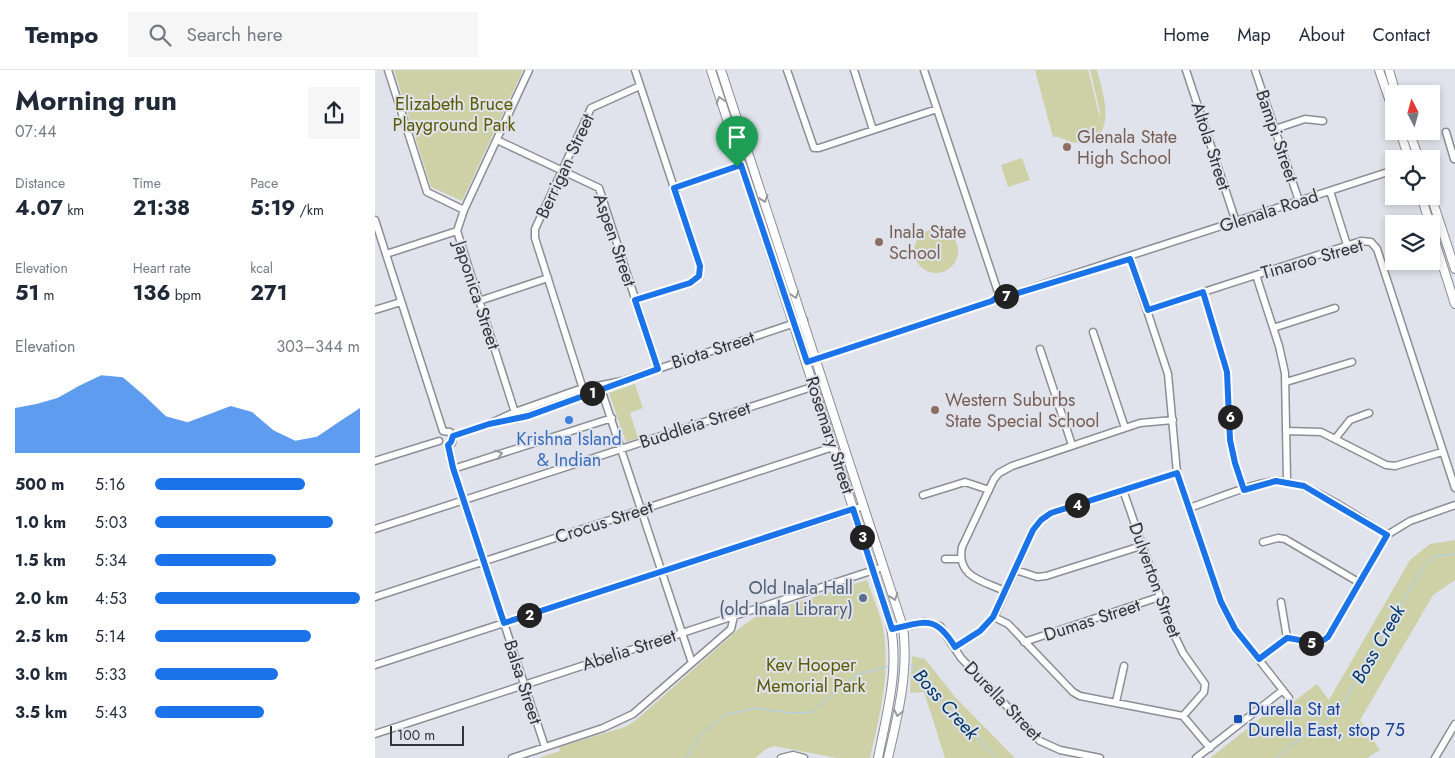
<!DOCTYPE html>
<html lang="en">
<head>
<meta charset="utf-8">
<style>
  :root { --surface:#fff; --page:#f6f6f7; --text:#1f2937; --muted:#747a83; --line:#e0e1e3; --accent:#1a73e8 }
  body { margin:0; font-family:Jost,sans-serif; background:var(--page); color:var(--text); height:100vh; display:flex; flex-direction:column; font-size:19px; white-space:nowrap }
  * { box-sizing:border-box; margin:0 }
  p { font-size:16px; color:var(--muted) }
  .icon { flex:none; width:28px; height:28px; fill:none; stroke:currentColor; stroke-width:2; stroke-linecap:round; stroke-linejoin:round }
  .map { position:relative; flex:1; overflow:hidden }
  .sheet { display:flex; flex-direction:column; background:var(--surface); width:375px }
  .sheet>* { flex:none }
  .needle { width:32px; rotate:354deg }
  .tools { position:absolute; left:1010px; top:15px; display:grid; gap:10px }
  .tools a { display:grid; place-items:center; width:55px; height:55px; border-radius:0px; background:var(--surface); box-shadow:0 2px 8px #0003; font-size:25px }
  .scale { position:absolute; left:15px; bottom:12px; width:74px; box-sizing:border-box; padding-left:5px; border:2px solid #323336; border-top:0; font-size:14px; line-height:18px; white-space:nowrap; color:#323336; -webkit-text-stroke:4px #e0e3eb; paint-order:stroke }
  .pin { position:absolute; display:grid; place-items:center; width:42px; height:42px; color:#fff; margin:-51px -21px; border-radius:50% 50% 50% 0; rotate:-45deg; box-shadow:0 0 5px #0007 }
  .pin .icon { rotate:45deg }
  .km { position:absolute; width:25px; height:25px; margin:-12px; border-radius:50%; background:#222; color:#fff; font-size:14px; line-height:25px; text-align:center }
  .round { display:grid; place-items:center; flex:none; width:52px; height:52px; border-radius:0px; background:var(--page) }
  .headline { display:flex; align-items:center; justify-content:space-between; height:85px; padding:0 15px }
  h1 { font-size:28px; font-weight:700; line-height:38px }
  .figures { display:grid; grid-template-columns:repeat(3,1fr); gap:8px; height:85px; padding:5px 15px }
  .figures div { display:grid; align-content:center }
  .figures b { font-size:21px; font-weight:700 }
  .figures small { font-size:14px; font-weight:400 }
  .figures p { font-size:14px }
  .chart { height:140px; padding:10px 15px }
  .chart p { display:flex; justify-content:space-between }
  .chart svg { width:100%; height:90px; margin-top:5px; fill:var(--accent); opacity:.7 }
  ul { padding:0 15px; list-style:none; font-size:16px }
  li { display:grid; grid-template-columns:80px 60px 1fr; align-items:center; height:38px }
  li i { height:12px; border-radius:6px; background:var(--accent) }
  header { display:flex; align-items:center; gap:30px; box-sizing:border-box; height:70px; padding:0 25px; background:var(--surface); border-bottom:1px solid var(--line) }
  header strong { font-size:24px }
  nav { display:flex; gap:28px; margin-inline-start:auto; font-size:18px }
  .search { width:350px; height:45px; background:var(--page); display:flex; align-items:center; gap:12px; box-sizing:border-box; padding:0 18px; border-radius:0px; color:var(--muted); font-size:19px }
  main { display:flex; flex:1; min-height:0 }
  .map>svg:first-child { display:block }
  .green { fill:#ced1a6 }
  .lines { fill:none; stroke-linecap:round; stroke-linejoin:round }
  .stream { stroke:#aacef7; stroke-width:1 }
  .minor-casing { stroke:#8c8e95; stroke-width:9 }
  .major-casing { stroke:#8c8e95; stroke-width:10 }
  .minor { stroke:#fff; stroke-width:6 }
  .major { stroke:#fff; stroke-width:8 }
  .oneway { stroke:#98999a }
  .route-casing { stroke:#fff; stroke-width:10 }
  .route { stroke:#1a73e8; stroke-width:6 }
  .education-dot { fill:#8d6e63; stroke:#e0e3eb; stroke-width:2 }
  .shop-dot { fill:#3f7fe0; stroke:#e0e3eb; stroke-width:2 }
  .service-dot { fill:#5c6f8a; stroke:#e0e3eb; stroke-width:2 }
  .transit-dot { fill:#1a4fb4; stroke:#e0e3eb; stroke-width:2 }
  .labels { text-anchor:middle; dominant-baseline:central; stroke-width:4; stroke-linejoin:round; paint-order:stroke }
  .park-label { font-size:18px; fill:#5a5a00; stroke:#e0e3eb }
  .street-label { font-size:18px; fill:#323336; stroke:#e0e3eb }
  .education-label { font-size:18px; fill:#785e54; stroke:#e0e3eb; text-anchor:start }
  .shop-label { font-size:18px; fill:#366cbe; stroke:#e0e3eb }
  .service-label { font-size:18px; fill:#4e5e75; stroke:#e0e3eb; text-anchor:end }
  .transit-label { font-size:18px; fill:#164399; stroke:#e0e3eb; text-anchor:start }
  .water-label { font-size:19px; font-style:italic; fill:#003666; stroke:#e0e3eb }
</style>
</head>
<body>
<header>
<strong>Tempo</strong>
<div class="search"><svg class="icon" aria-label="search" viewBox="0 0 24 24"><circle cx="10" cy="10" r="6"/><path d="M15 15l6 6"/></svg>Search here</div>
<nav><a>Home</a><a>Map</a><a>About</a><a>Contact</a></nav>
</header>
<main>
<section class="sheet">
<div class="headline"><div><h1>Morning run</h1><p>07:44</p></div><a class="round"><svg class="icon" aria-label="share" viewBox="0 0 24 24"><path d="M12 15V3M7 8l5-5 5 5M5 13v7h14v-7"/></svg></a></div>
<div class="figures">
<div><p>Distance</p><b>4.07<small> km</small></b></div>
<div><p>Time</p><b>21:38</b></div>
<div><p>Pace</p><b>5:19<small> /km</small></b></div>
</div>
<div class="figures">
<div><p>Elevation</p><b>51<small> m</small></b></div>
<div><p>Heart rate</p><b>136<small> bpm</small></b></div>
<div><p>kcal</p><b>271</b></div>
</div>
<div class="chart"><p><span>Elevation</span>303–344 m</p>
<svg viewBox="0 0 160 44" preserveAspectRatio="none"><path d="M0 44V22L10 20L20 17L30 11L40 6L50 7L60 16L70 26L80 29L90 25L100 21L110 24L120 33L130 38L140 36L150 29L160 22V44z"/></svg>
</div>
<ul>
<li><b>500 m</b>5:16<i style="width:73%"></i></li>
<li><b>1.0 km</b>5:03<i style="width:87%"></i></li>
<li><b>1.5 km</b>5:34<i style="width:59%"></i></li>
<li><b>2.0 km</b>4:53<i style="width:100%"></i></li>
<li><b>2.5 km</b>5:14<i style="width:76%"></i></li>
<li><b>3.0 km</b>5:33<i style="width:60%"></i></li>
<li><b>3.5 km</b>5:43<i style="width:53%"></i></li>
</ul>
</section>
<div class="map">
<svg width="1080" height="688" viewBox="0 0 1080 688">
  <rect width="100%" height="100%" fill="#e0e3eb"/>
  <!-- green -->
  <path class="green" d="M 19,0 L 148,0 L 87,131 L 56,117 Z
    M 660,0 L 713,0 L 725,48 L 725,42 L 715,0 L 722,0 C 728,24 745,70 703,73 C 694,74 686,65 678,67 Z
    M 647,88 L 655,110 L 633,117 L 626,95 Z
    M539 181a22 22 0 1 1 44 0a22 22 0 1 1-44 0Z
    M 260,314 L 268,338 L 255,343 L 263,368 L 251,372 L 234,323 Z
    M 1080,470 L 1080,510 L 1058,525 L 985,650 L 1005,680 L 992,688 L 835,688 L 905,633 L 913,636 L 942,614 L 954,630 L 1035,490 L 1055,474 Z
    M 492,510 C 497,526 505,542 508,558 C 516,603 505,644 495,688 L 462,688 L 399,676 L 391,679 L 380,688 L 163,688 L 185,681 L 184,677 L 250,657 L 260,651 L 366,557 L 383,545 Z
    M 537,586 L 550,589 L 580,627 L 640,688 L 570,688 L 549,622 L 535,623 Z"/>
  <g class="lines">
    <!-- stream -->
    <path class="stream" d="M 532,595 L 539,595 L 542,605 L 621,688
      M 311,688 L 326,664 L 350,645 L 380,638 L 417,643 L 437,642 L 481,605 L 515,596
      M 901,688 L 967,636 L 1048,497 L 1061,486 L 1080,484"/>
    <!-- minor casing -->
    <g class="minor-casing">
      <path id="minor" d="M 13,0 L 52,122 L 89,140
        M 260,0 L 325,196 L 324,206 L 315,213 L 260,230
        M 412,0 L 439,78 L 444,78 L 562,39
        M 479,0 L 498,60
        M 549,0 L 624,225
        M 811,0 L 861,152
        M 880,0 L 924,131
        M 900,59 L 930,49 L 948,51
        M 1071,62 L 1079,89
        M 122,70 L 224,118 L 283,299
        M 299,118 L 367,95
        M 955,121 L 972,175
        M 0,150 L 68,361
        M 11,184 L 82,161
        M 754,186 L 793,304 L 802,403 L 846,533 L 860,559 L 914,628
        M 881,205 L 904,276 L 910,303 L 912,411
        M 828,222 L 852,302 L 855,370 L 860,393 L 869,420
        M 104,231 L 173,208
        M 0,240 L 26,232
        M 773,240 L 986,171 L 996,172 L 1002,179 L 1080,418
        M 898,258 L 960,238
        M 718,262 L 750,358
        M 665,279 L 697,375
        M 432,292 L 617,231 L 624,225 L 633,226 L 754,186 L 1019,100
        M 911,312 L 977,292
        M 225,316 L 317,593
        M 208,319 L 160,168 L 160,159 L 216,38 L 265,16
        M 142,349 L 82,161 L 89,140 L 154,0
        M 114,354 L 140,342 L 202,320 L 247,311 L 429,250
        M 68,361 L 75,362 L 78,366 L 77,373 L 73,375
        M 911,361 L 946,362 L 1011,395 L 1020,396 L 1067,382
        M 78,366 L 114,354 L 153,346 L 230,318
        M 960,369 L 975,350 L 994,343
        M 73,375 L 78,399 L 170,677
        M 0,391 L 64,371
        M 78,399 L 237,348
        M 748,420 L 796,558 L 808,583 L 830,614 L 829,622 L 808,646
        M 548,425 L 590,412 L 614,420
        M 814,438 C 838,430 879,412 903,411 C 932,410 986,449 1012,465
        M 0,459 L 440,316
        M 888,472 L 903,468 L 910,469 L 985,513
        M 570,489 L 585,489
        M 641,500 L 662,507 L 671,506 L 766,476
        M 630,521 C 608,511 581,507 587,477 L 619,409 L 624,403 L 637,396 L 765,353 L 798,350
        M 0,527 L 458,377
        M 906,532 L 912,568
        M 619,547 L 633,554 L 698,622 L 705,626 L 808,646 L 835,678
        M 517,559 L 550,552 L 565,556 L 586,588 L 665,671 L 685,680 L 725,688
        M 649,572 L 784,527
        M 580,577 L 605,561 L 619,547 L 658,460 L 666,450 L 677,443 L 802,403
        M 884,589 L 912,568 C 927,569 940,578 953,567 L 1012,465 L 1035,451 L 1080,435
        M 0,595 L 489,436
        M 741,632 L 749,596
        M 0,664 L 508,497
        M 137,688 L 228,658 L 258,644 L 356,559 L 359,546
        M 406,688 L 418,685 L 429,688
        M 821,688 L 908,620
        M 1060,688 L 1080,654"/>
    </g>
    <!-- major casing -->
    <g class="major-casing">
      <path id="major" d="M 336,0 L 515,552 C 525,599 512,642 503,688
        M 346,0 L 528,557 C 534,601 523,645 513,688
        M 1004,0 L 1019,43
        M 1014,0 L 1021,24
        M 1025,61 L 1034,89
        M 1034,61 L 1044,89
        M 1046,126 L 1055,154
        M 1056,126 L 1080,199
        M 1056,159 L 1080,234"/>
    </g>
    <!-- minor -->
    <use href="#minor" class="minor"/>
    <!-- major -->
    <use href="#major" class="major"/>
  </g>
  <!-- one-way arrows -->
  <defs><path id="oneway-chevron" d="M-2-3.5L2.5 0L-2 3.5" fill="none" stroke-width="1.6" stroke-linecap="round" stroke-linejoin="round" transform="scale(1.25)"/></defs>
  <g class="oneway">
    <use href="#oneway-chevron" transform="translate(345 30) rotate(-108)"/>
    <use href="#oneway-chevron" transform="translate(389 129) rotate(71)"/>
    <use href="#oneway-chevron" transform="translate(420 225) rotate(72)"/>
    <use href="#oneway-chevron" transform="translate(124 384) rotate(-18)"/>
    <use href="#oneway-chevron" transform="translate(519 527) rotate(71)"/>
    <use href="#oneway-chevron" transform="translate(523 643) rotate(102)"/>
  </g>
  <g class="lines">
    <!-- route casing -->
    <g class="route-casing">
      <path id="route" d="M 366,95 L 432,292 L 617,231 L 624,225 L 633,226 L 755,189 L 773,240 L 828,222 L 852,302 L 855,370 L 860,393 L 869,420 L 901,411 L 929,416 L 1012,465 L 953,567 C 940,578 927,569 912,568 L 884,589 L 860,559 L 846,532 L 802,403 L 676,443 L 666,450 L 658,460 L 618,547 L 605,561 L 580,577 C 560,544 550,552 517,559 L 478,439 L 129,553 L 78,398 L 73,375 L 76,372 L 78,366 L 114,354 L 153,346 L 283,299 L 260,230 L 315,213 L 324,206 L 325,196 L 299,118 Z"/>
    </g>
    <!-- route -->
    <use href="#route" class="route"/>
  </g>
  <!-- markers -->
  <g class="education-dot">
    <circle cx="692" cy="77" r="5"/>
    <circle cx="504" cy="172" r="5"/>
    <circle cx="560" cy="340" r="5"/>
  </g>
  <circle class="shop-dot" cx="194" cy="350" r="5"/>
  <circle class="service-dot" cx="488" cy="528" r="5"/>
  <rect class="transit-dot" x="858" y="644" width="10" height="10" rx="2.5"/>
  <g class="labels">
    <!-- park labels -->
    <g class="park-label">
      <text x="79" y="34">Elizabeth Bruce<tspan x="79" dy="21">Playground Park</tspan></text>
      <text x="436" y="595">Kev Hooper<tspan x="436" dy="21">Memorial Park</tspan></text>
    </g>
    <!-- street labels -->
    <g class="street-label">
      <text transform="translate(902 66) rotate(71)">Bampi Street</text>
      <text transform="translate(836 76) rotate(72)">Altola Street</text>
      <text transform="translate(190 96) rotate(-65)">Berrigan Street</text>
      <text transform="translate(894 141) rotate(-18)">Glenala Road</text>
      <text transform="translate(240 170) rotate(71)">Aspen Street</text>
      <text transform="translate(937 189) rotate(-16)">Tinaroo Street</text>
      <text transform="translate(102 225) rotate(72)">Japonica Street</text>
      <text transform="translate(338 280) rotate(-18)">Biota Street</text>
      <text transform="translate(320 355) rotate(-18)">Buddleia Street</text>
      <text transform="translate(455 365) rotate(72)">Rosemary Street</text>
      <text transform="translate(229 452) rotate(-18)">Crocus Street</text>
      <text transform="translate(780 510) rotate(70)">Dulverton Street</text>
      <text transform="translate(717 550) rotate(-18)">Dumas Street</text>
      <text transform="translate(254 580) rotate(-18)">Abelia Street</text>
      <text transform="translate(148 612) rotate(72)">Balsa Street</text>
      <text transform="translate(628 631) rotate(46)">Durella Street</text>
    </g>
    <!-- education labels -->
    <g class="education-label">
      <text x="702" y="67">Glenala State<tspan x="702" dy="21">High School</tspan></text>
      <text x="514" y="162">Inala State<tspan x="514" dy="21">School</tspan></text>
      <text x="570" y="330">Western Suburbs<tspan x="570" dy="21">State Special School</tspan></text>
    </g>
    <!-- shop labels -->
    <g class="shop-label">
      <text x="194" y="369">Krishna Island<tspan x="194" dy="21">&amp; Indian</tspan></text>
    </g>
    <!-- service labels -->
    <g class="service-label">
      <text x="478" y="518">Old Inala Hall<tspan x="478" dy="21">(old Inala Library)</tspan></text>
    </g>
    <!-- transit labels -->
    <g class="transit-label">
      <text x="873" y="639">Durella St at<tspan x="873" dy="21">Durella East, stop 75</tspan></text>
    </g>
    <!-- water labels -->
    <g class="water-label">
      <text transform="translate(1003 574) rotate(-60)">Boss Creek</text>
      <text transform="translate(571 634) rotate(48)">Boss Creek</text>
    </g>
  </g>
</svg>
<div class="tools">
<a><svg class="needle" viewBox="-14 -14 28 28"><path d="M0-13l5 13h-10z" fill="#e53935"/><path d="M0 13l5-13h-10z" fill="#747a83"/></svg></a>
<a><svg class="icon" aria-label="locate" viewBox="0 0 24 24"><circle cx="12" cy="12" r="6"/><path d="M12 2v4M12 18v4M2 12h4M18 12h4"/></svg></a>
<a><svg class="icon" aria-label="layers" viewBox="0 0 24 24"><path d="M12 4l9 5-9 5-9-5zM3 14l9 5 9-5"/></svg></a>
</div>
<div class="scale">100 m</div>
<div class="pin" style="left:362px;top:97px;background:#1e9e55"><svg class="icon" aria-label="arrive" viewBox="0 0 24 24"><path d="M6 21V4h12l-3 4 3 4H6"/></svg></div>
<b class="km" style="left:217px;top:323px">1</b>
<b class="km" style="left:154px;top:545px">2</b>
<b class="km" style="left:487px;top:467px">3</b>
<b class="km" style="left:702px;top:435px">4</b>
<b class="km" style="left:936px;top:573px">5</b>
<b class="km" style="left:855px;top:347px">6</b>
<b class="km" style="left:631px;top:226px">7</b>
</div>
</main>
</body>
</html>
